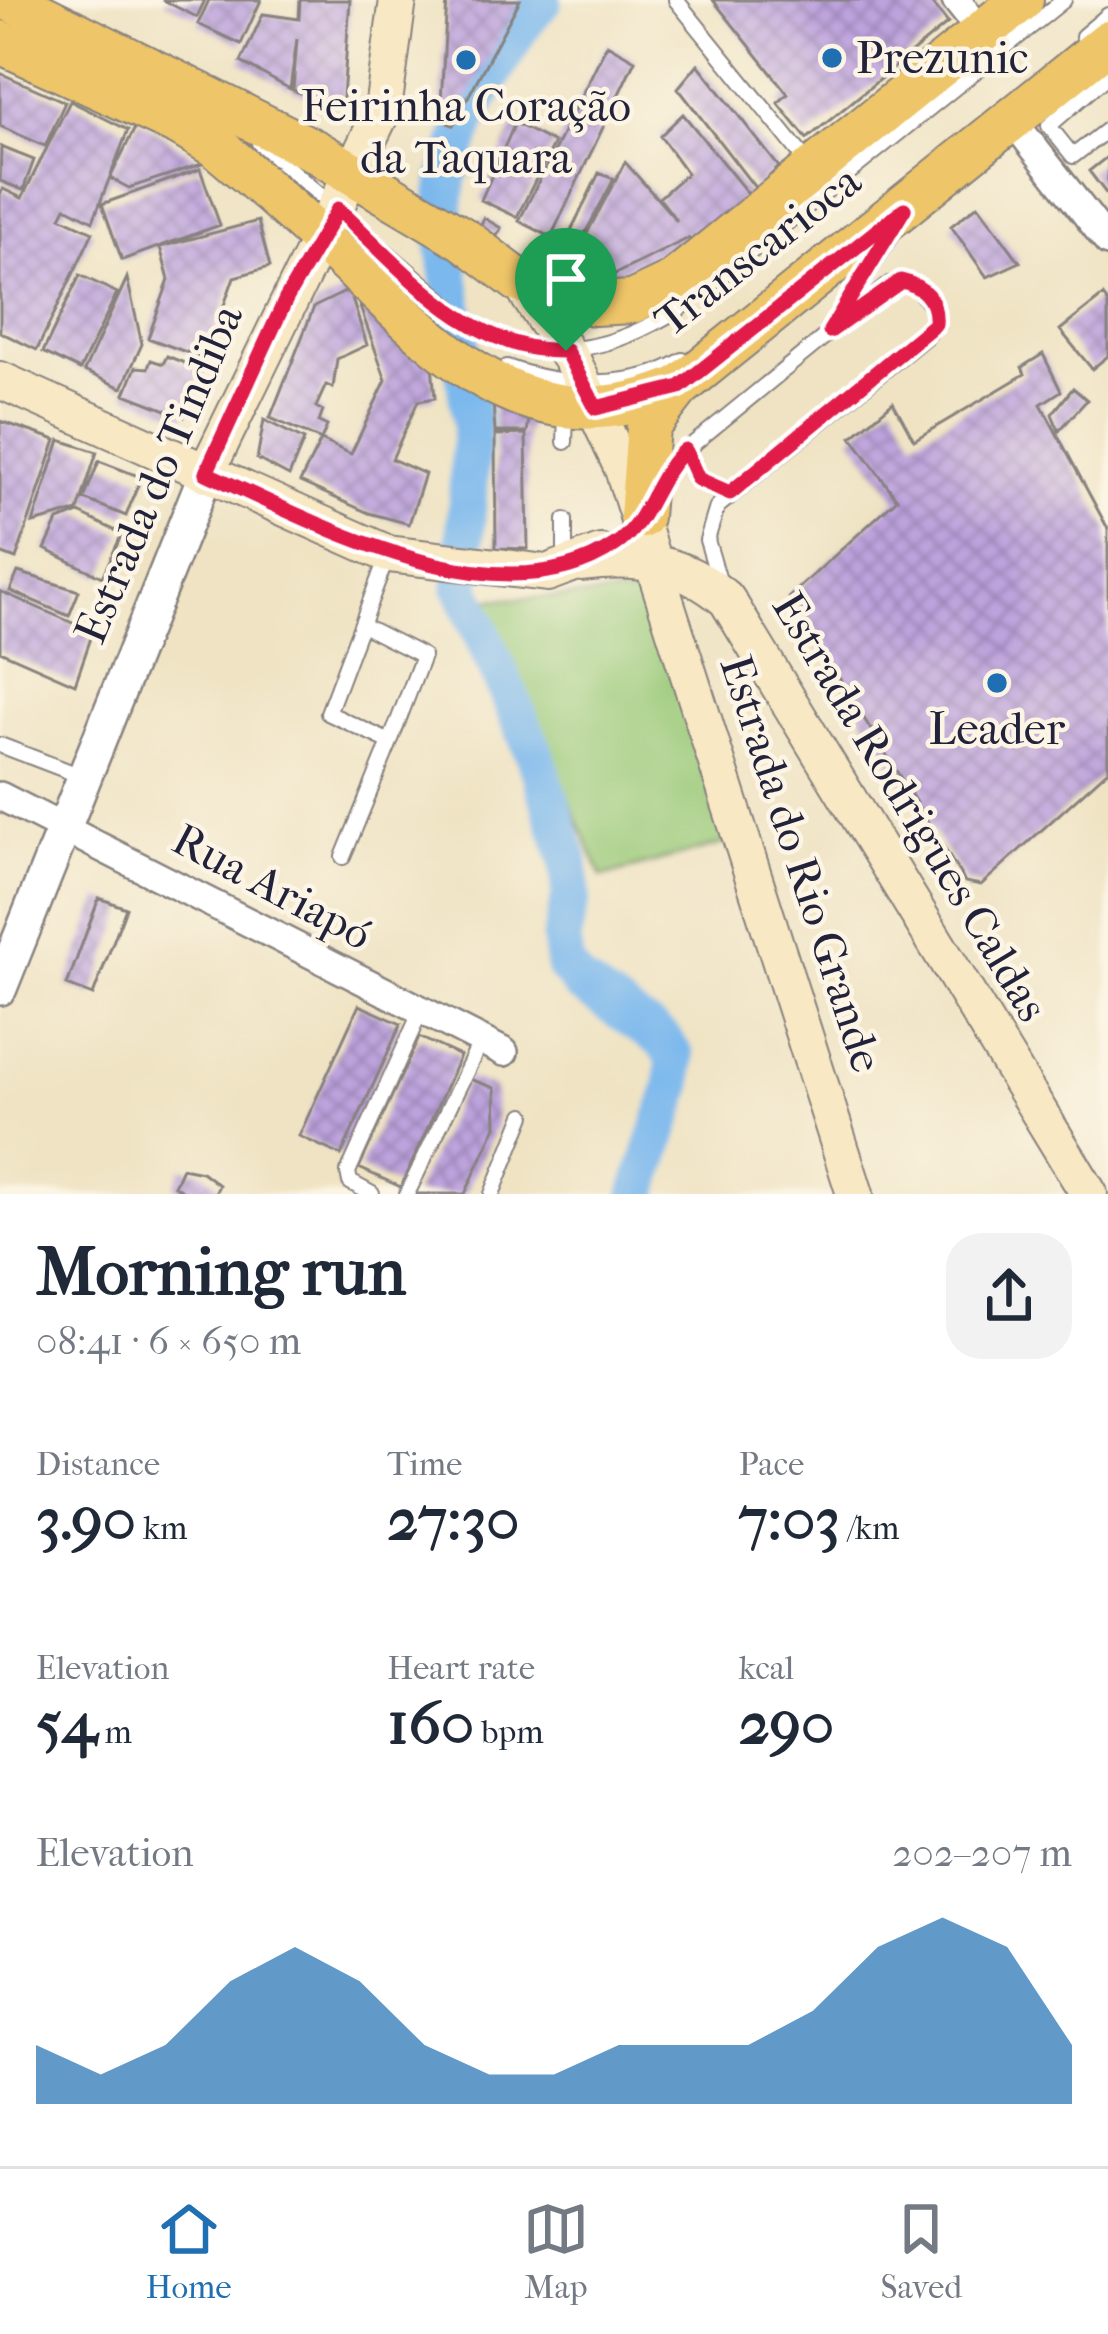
<!DOCTYPE html>
<html lang="en">
<head>
<meta charset="utf-8">
<style>
  :root { --surface:#fff; --page:#f2f2f3; --text:#1f2937; --muted:#747a83; --line:#e0e1e3; --accent:#1f6fb2 }
  body { margin:0; font-family:"IM FELL French Canon",serif; background:var(--page); color:var(--text); height:100vh; display:flex; flex-direction:column; font-size:45px; white-space:nowrap }
  * { box-sizing:border-box; margin:0 }
  p { font-size:39px; color:var(--muted) }
  .icon { flex:none; width:66px; height:66px; fill:none; stroke:currentColor; stroke-width:2; stroke-linecap:round; stroke-linejoin:round }
  .map { position:relative; height:1194px; overflow:hidden }
  .sheet { display:flex; flex-direction:column; background:var(--surface); flex:1 }
  .sheet>* { flex:none }
  .pin { position:absolute; display:grid; place-items:center; width:102px; height:102px; color:#fff; margin:-123px -51px; border-radius:50% 50% 50% 0; rotate:-45deg; box-shadow:0 0 12px #0007 }
  .pin .icon { rotate:45deg }
  .round { display:grid; place-items:center; flex:none; width:126px; height:126px; border-radius:36px; background:var(--page) }
  .headline { display:flex; align-items:center; justify-content:space-between; height:204px; padding:0 36px }
  h1 { font-size:66px; font-weight:700; line-height:90px }
  .figures { display:grid; grid-template-columns:repeat(3,1fr); gap:18px; height:204px; padding:12px 36px }
  .figures div { display:grid; align-content:center }
  .figures b { font-size:60px; font-weight:700 }
  .figures small { font-size:33px; font-weight:400 }
  .figures p { font-size:33px }
  .chart { height:336px; padding:24px 36px }
  .chart p { display:flex; justify-content:space-between }
  .chart svg { width:100%; height:216px; margin-top:12px; fill:var(--accent); opacity:.7 }
  .menu { display:flex; justify-content:space-around; align-items:center; height:168px; border-top:3px solid var(--line); background:var(--surface); font-size:33px; color:var(--muted) }
  .menu a { display:grid; justify-items:center; gap:6px }
  .menu .selected { color:var(--accent) }
  .map>svg:first-child { display:block }
  .grass { fill:#99c978; stroke:#5e765a; stroke-width:3 }
  .lines { fill:none; stroke-linecap:round; stroke-linejoin:round }
  .river { stroke:#7ab8ed; stroke-width:39 }
  .building { fill:url(#building-cross-hatch) }
  .service-casing { stroke:#88827f; stroke-width:18 }
  .minor-casing { stroke:#88827f; stroke-width:32 }
  .tertiary-casing { stroke:#88827f; stroke-width:38 }
  .secondary-casing { stroke:#88827f; stroke-width:40 }
  .primary-casing { stroke:#88827f; stroke-width:46 }
  .service { stroke:#fff; stroke-width:14 }
  .minor { stroke:#fff; stroke-width:27 }
  .tertiary { stroke:#fff; stroke-width:33 }
  .secondary { stroke:#f8e8c3; stroke-width:36 }
  .primary { stroke:#eec569; stroke-width:42 }
  .route-casing { stroke:#fff; stroke-width:24 }
  .route { stroke:#e11d48; stroke-width:15 }
  .poi-dot { fill:#1f6fb2; stroke:#fcf5e5; stroke-width:4.5 }
  .labels { text-anchor:middle; dominant-baseline:central; stroke-width:9; stroke-linejoin:round; paint-order:stroke }
  .poi-label { font-size:45px; fill:#22223b; stroke:#fcf5e5 }
  .street-label { font-size:45px; fill:#22223b; stroke:#fcf5e5 }
</style>
</head>
<body>
<div class="map">
<svg width="1108" height="1194" viewBox="0 0 1108 1194">
  <defs>
    <pattern id="building-cross-hatch" width="8" height="8" patternUnits="userSpaceOnUse" patternTransform="scale(3)"><rect width="8" height="8" fill="#bda3dd"/><path d="M0 0l8 8M0 8l8-8" fill="none" stroke="#9984b4"/></pattern>
  </defs>
  <rect width="100%" height="100%" fill="#fcf5e5"/>
  <filter id="ink" filterUnits="userSpaceOnUse"><feTurbulence type="fractalNoise" baseFrequency=".00833" numOctaves="2"/><feDisplacementMap in="SourceGraphic" scale="24" xChannelSelector="R" yChannelSelector="G"/><feConvolveMatrix kernelMatrix="1 2 1 2 8 2 1 2 1" color-interpolation-filters="sRGB"/></filter>
  <filter id="wash" filterUnits="userSpaceOnUse"><feTurbulence type="fractalNoise" baseFrequency=".004" numOctaves="4" result="noise"/><feDisplacementMap in="SourceGraphic" scale="48" xChannelSelector="R" yChannelSelector="G"/><feGaussianBlur stdDeviation="2.7" result="paint"/><feColorMatrix in="noise" values="0 0 0 0 0 0 0 0 0 0 0 0 0 0 0 0 0 1.4 0 .05"/><feComposite in="paint" operator="in"/></filter>
  <g filter="url(#wash)">
    <rect width="100%" height="100%" fill="#efe3c3"/>
    <!-- grass -->
    <path class="grass" d="M 634,594 L 650,602 L 733,841 L 602,877 L 483,600 Z"/>
    <g class="lines">
      <!-- river -->
      <path class="river" d="M 543,0 L 517,32 L 469,116 L 448,177 L 442,224 L 472,423 L 462,588 L 536,757 L 569,861 L 571,897 L 561,939 L 565,966 L 580,984 L 663,1040 L 675,1057 L 674,1087 L 639,1194"/>
    </g>
    <g id="blocks">
      <!-- building -->
      <path class="building" d="M 162,0 L 205,0 L 197,17 Z
        M 209,0 L 261,0 L 241,44 L 198,24 Z
        M 300,0 L 350,0 L 343,98 L 332,106 L 293,90 L 297,39 L 290,89 L 241,62 L 263,14 L 299,19 Z
        M 447,0 L 520,0 L 453,125 L 440,120 Z
        M 713,0 L 929,0 L 948,23 L 807,139 L 778,103 L 788,94 Z
        M 607,44 L 635,60 L 551,237 L 519,221 Z
        M 698,64 L 779,167 L 756,189 L 678,88 Z
        M 0,73 L 65,102 L 45,146 L 0,126 Z
        M 70,101 L 128,130 L 93,221 L 66,207 L 61,217 L 93,232 L 37,350 L 0,332 L 0,194 L 3,189 L 22,198 Z
        M 683,114 L 749,195 L 694,244 L 689,238 L 615,274 L 577,252 L 625,162 L 677,221 L 659,198 L 687,173 L 660,136 Z
        M 139,120 L 205,163 L 129,188 L 110,178 Z
        M 515,123 L 554,143 L 517,217 L 481,200 Z
        M 1,147 L 34,160 L 23,190 L 0,181 Z
        M 1108,156 L 1108,196 L 1089,171 Z
        M 200,169 L 220,225 L 122,260 L 102,204 Z
        M 599,173 L 614,179 L 575,252 L 564,245 Z
        M 978,205 L 1020,262 L 987,277 L 951,226 Z
        M 484,218 L 501,228 L 497,236 L 480,226 Z
        M 258,221 L 270,267 L 234,277 L 205,359 L 148,338 L 169,280 L 160,247 Z
        M 80,275 L 117,293 L 80,370 L 43,352 Z
        M 127,278 L 142,344 L 122,388 L 84,371 Z
        M 349,290 L 367,345 L 337,359 L 333,388 L 326,385 L 316,407 L 323,411 L 319,422 L 327,426 L 321,440 L 270,418 L 314,307 Z
        M 354,290 L 432,365 L 435,398 L 418,401 L 392,459 L 425,474 L 409,524 L 369,513 L 300,482 L 321,440 L 351,454 L 386,380 Z
        M 1103,296 L 1108,303 L 1108,356 L 1092,369 L 1060,330 Z
        M 1043,354 L 1061,391 L 1041,404 L 1108,529 L 1108,770 L 981,885 L 965,882 L 789,597 L 897,499 L 852,437 L 893,402 L 914,440 L 1025,374 L 1022,367 Z
        M 167,356 L 202,370 L 184,417 L 125,394 L 136,367 L 148,368 L 151,360 L 163,364 Z
        M 1073,388 L 1087,400 L 1059,431 L 1052,414 Z
        M 493,401 L 530,414 L 527,432 L 495,432 Z
        M 264,420 L 304,440 L 289,476 L 257,459 Z
        M 0,421 L 56,440 L 16,559 L 0,553 Z
        M 526,434 L 528,549 L 496,548 L 495,435 Z
        M 60,440 L 97,452 L 78,511 L 33,523 Z
        M 99,461 L 141,477 L 126,516 L 84,499 Z
        M 79,513 L 122,534 L 102,577 L 45,549 L 58,521 Z
        M 18,572 L 79,591 L 69,616 L 10,591 Z
        M 0,591 L 93,632 L 75,684 L 0,651 Z
        M 99,898 L 126,908 L 93,995 L 67,985 Z
        M 359,1005 L 401,1024 L 341,1155 L 299,1136 Z
        M 419,1037 L 460,1056 L 401,1187 L 359,1168 Z
        M 467,1078 L 495,1088 L 496,1126 L 465,1194 L 414,1194 Z
        M 182,1168 L 202,1172 L 219,1185 L 215,1194 L 179,1194 L 181,1189 L 174,1186 Z"/>
    </g>
  </g>
  <g filter="url(#ink)">
    <use href="#blocks" fill-opacity="0" stroke="#88827f" stroke-width="3"/>
    <g class="lines">
      <!-- service casing -->
      <g class="service-casing">
        <path id="service" d="M 676,0 L 809,164
          M 1083,36 L 1108,15
          M 1108,75 L 1049,126 L 1073,156 L 1108,129
          M 259,143 L 479,331 C 561,362 607,352 681,308 L 1064,0
          M 836,322 L 892,235
          M 507,367 C 561,387 634,390 683,360
          M 565,442 L 566,413
          M 685,450 L 698,479 L 730,493
          M 657,480 L 670,463 L 889,284 L 913,283 L 936,312 L 929,334 L 717,507 L 707,540 L 720,584
          M 565,563 L 565,520
          M 362,625 L 423,656 L 390,742 L 328,713 L 388,554
          M 0,745 L 81,776
          M 343,857 L 390,742
          M 372,1194 L 350,1182 L 348,1172 L 420,1013
          M 407,1194 L 481,1041
          M 492,1194 L 524,1115"/>
      </g>
      <!-- minor casing -->
      <g class="minor-casing">
        <path id="minor" d="M 956,0 L 981,31
          M 1012,120 L 1108,242
          M 0,796 L 504,1052"/>
      </g>
      <!-- tertiary casing -->
      <g class="tertiary-casing">
        <path id="tertiary" d="M 0,988 L 206,473"/>
      </g>
      <!-- secondary casing -->
      <g class="secondary-casing">
        <path id="secondary" d="M 519,281 L 574,364 L 623,469 L 855,1194
          M 0,380 L 388,554 L 547,573 L 601,553
          M 206,473 L 383,109 L 398,0
          M 582,563 C 637,556 683,562 727,600 L 1089,1194"/>
      </g>
      <!-- primary casing -->
      <g class="primary-casing">
        <path id="primary" d="M 10,0 L 315,151 L 465,240 L 519,281 L 594,304 L 632,302 L 672,283 L 1022,0
          M 0,42 L 180,125 L 217,147 C 264,186 309,227 354,269 C 451,362 536,448 679,387
          M 641,517 L 648,427 L 679,387 L 1108,42"/>
      </g>
      <!-- service -->
      <use href="#service" class="service"/>
      <!-- minor -->
      <use href="#minor" class="minor"/>
      <!-- tertiary -->
      <use href="#tertiary" class="tertiary"/>
      <!-- secondary -->
      <use href="#secondary" class="secondary"/>
      <!-- primary -->
      <use href="#primary" class="primary"/>
    </g>
  </g>
  <g class="lines" filter="url(#ink)">
    <!-- route casing -->
    <g class="route-casing">
      <path id="route" d="M 338,209 C 403,269 470,353 566,351 L 596,408 L 680,387 L 904,209 L 830,331 L 901,281 C 924,286 937,300 935,324 L 730,493 L 698,479 L 685,450 C 654,477 649,523 615,545 C 498,624 317,523 206,473 L 286,299 Z"/>
    </g>
    <!-- route -->
    <use href="#route" class="route"/>
  </g>
  <!-- markers -->
  <g class="poi-dot">
    <circle cx="832" cy="58" r="12"/>
    <circle cx="466" cy="60" r="12"/>
    <circle cx="997" cy="683" r="12"/>
  </g>
  <g class="labels">
    <!-- poi labels -->
    <g class="poi-label">
      <text x="856" y="58" text-anchor="start">Prezunic</text>
      <text x="466" y="106">Feirinha Coração<tspan x="466" dy="52">da Taquara</tspan></text>
      <text x="997" y="729">Leader</text>
    </g>
    <!-- street labels -->
    <g class="street-label">
      <text transform="translate(758 251) rotate(-38)">Transcarioca</text>
      <text transform="translate(159 474) rotate(-67)">Estrada do Tindiba</text>
      <text transform="translate(910 807) rotate(59)">Estrada Rodrigues Caldas</text>
      <text transform="translate(801 864) rotate(72)">Estrada do Rio Grande</text>
      <text transform="translate(272 887) rotate(28)">Rua Ariapó</text>
    </g>
  </g>
</svg>
<div class="pin" style="left:566px;top:351px;background:#1e9e55"><svg class="icon" aria-label="arrive" viewBox="0 0 24 24"><path d="M6 21V4h12l-3 4 3 4H6"/></svg></div>
</div>
<section class="sheet">
<div class="headline"><div><h1>Morning run</h1><p>08:41 · 6 × 650 m</p></div><a class="round"><svg class="icon" aria-label="share" viewBox="0 0 24 24"><path d="M12 15V3M7 8l5-5 5 5M5 13v7h14v-7"/></svg></a></div>
<div class="figures">
<div><p>Distance</p><b>3.90<small> km</small></b></div>
<div><p>Time</p><b>27:30</b></div>
<div><p>Pace</p><b>7:03<small> /km</small></b></div>
</div>
<div class="figures">
<div><p>Elevation</p><b>54<small> m</small></b></div>
<div><p>Heart rate</p><b>160<small> bpm</small></b></div>
<div><p>kcal</p><b>290</b></div>
</div>
<div class="chart"><p><span>Elevation</span>202–207 m</p>
<svg viewBox="0 0 160 44" preserveAspectRatio="none"><path d="M0 44V32L10 38L20 32L30 19L40 12L50 19L60 32L70 38L80 38L90 32L100 32L110 32L120 25L130 12L140 6L150 12L160 32V44z"/></svg>
</div>
</section>
<nav class="menu">
<a class="selected"><svg class="icon" aria-label="home" viewBox="0 0 24 24"><path d="M3 11l9-7 9 7M6 9v11h12V9"/></svg>Home</a>
<a><svg class="icon" aria-label="map" viewBox="0 0 24 24"><path d="M3 6l6-2 6 2 6-2v14l-6 2-6-2-6 2zM9 4v14M15 6v14"/></svg>Map</a>
<a><svg class="icon" aria-label="saved" viewBox="0 0 24 24"><path d="M7 4h10v16l-5-4-5 4z"/></svg>Saved</a>
</nav>
</body>
</html>
